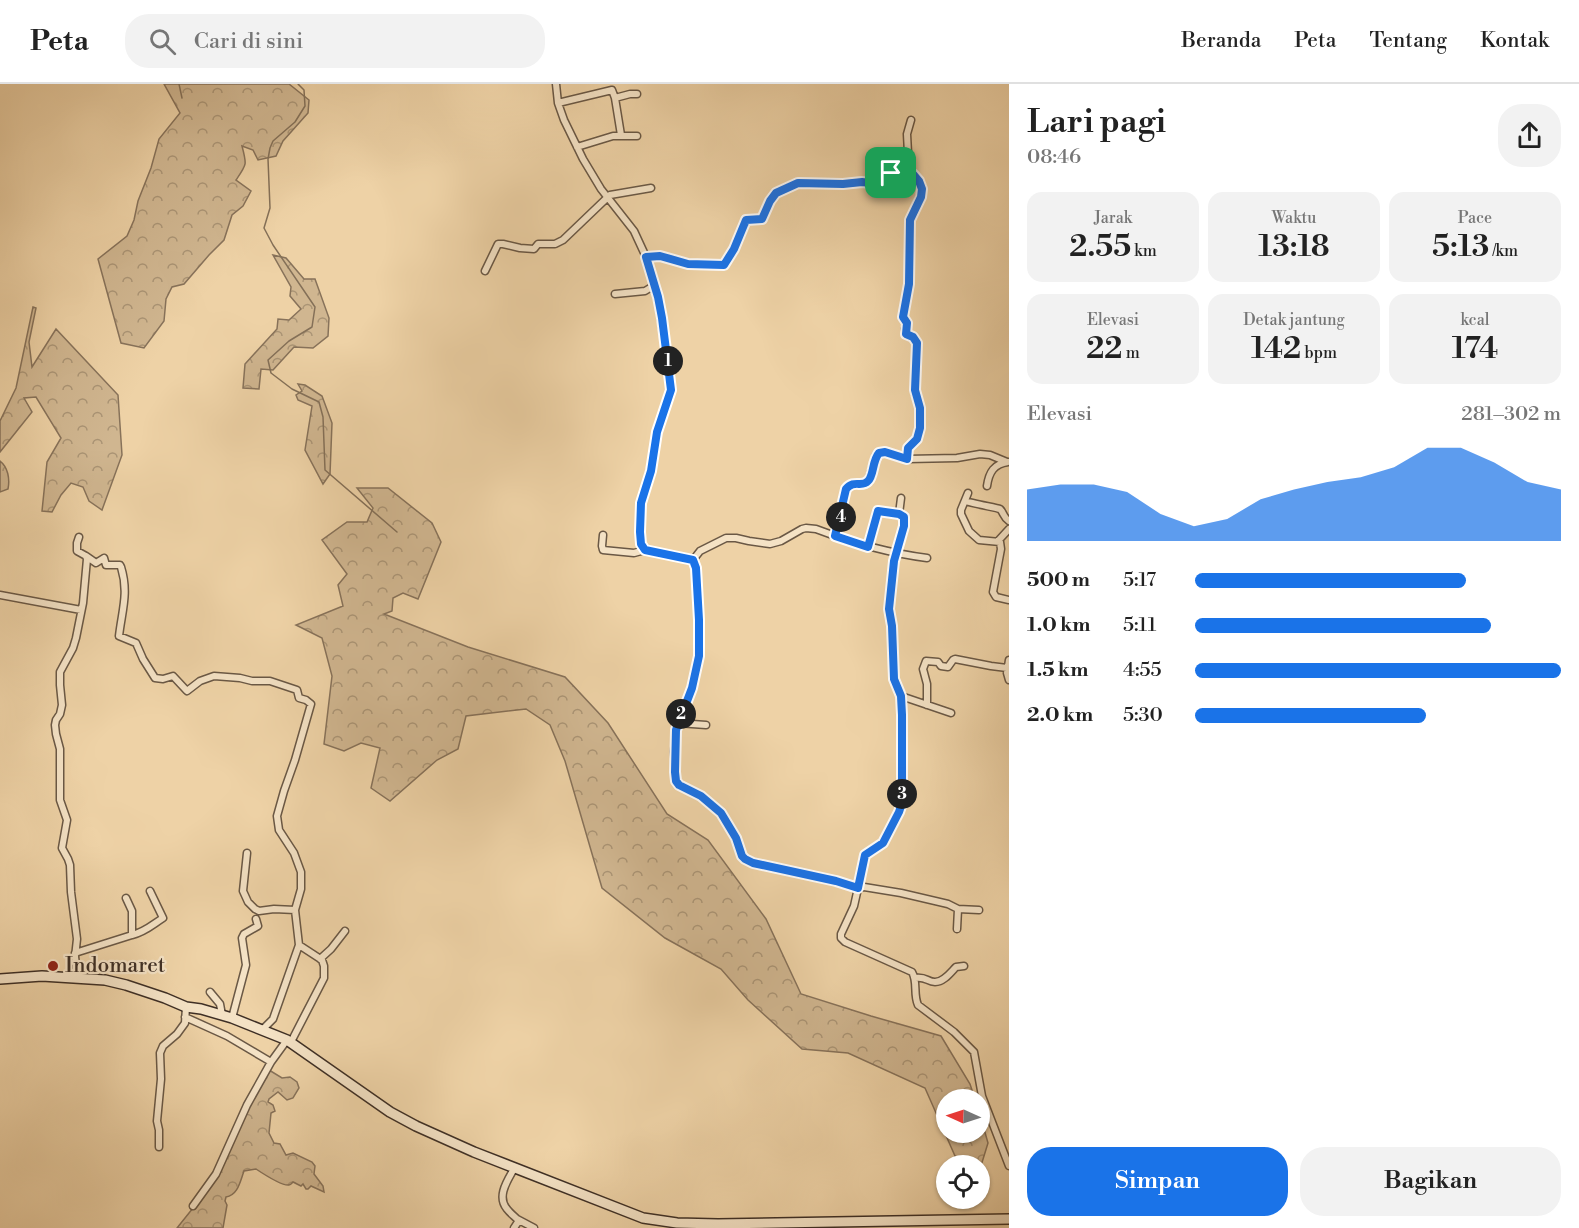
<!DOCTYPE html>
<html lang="id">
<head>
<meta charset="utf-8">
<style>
  :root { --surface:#fff; --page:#f2f2f2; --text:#222; --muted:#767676; --line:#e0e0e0; --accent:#1a73e8 }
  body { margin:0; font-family:"Libre Bodoni",serif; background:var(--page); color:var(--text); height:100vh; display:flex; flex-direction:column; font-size:22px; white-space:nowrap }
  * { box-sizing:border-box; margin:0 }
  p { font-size:20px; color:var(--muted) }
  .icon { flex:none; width:33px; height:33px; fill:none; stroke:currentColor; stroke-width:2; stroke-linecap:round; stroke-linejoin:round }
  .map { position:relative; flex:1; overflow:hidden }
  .sheet { display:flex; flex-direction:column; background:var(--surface); width:570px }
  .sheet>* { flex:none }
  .needle { width:39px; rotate:273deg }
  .tools { position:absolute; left:936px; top:1005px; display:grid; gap:12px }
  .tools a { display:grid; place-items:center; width:54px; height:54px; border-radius:50%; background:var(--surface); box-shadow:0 2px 4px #0004; font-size:30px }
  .pin { position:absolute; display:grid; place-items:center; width:51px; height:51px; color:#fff; margin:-26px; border-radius:12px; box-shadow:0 3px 9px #0006 }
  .km { position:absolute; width:30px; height:30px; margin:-15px; border-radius:50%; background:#222; color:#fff; font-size:16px; line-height:30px; text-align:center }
  .round { display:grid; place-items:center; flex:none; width:63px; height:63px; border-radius:24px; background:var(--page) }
  .overview { display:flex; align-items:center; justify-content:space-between; height:102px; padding:0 18px }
  h1 { font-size:33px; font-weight:600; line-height:45px }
  .stats { display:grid; grid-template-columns:repeat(3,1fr); gap:9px; height:102px; padding:6px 18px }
  .stats div { display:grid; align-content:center; border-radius:15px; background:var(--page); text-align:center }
  .stats b { font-size:30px; font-weight:600 }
  .stats small { font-size:16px; font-weight:400 }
  .stats p { font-size:16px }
  .chart { height:168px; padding:12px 18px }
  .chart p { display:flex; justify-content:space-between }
  .chart svg { width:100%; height:108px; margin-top:6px; fill:var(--accent); opacity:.7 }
  .primary-button { display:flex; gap:12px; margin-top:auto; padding:12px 18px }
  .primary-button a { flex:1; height:69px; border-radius:24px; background:var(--accent); color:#fff; font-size:24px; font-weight:600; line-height:69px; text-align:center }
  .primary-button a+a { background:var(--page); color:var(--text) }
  ul { padding:0 18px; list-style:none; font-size:20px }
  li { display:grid; grid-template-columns:96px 72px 1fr; align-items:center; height:45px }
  li i { height:15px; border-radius:8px; background:var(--accent) }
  header { display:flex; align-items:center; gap:36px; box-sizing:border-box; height:84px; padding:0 30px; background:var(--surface); border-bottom:2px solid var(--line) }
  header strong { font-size:28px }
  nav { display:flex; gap:33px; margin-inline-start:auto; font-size:21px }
  .search { width:420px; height:54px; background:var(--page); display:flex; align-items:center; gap:15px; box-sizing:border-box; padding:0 21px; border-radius:24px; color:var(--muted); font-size:22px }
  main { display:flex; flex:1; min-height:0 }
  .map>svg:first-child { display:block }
  .forest { fill:url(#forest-crowns); stroke:#87725a; stroke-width:1.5 }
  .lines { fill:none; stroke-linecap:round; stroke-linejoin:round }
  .stream { stroke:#847058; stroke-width:1.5 }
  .minor-casing { stroke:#6a5845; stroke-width:9 }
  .secondary-casing { stroke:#3e2f25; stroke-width:12 }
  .minor { stroke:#f4e2c5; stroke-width:6 }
  .secondary { stroke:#f4e2c5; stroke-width:9 }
  .route-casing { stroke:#fff; stroke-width:12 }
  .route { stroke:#1a73e8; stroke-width:8 }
  .poi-dot { fill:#8f2418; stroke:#f4e2c5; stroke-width:2 }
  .labels { text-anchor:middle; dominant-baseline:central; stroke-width:4.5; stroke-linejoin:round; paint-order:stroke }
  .poi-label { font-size:21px; fill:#3e2f25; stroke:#f4e2c5; text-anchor:start }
</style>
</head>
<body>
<header>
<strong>Peta</strong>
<div class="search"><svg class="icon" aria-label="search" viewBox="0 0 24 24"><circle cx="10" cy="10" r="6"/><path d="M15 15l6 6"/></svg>Cari di sini</div>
<nav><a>Beranda</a><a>Peta</a><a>Tentang</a><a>Kontak</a></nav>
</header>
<main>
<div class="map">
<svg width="1009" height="1144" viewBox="0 0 1009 1144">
  <defs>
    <pattern id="forest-crowns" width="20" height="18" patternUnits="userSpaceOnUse" patternTransform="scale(1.5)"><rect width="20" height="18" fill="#d0b690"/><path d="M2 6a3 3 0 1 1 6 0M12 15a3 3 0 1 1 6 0" fill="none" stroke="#aa9475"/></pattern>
  </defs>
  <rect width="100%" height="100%" fill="#eed2a6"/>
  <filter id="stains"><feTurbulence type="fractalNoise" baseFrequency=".00333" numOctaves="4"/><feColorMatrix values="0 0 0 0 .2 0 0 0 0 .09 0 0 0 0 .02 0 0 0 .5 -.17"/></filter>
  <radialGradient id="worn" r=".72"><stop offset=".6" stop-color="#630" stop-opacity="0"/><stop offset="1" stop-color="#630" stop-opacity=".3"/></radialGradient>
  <!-- forest -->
  <path class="forest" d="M 164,0 L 289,0 L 309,16 L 308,29 L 283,57 L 276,72 L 258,76 L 253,66 L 242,62 C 247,81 247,80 236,96 L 251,107 L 243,122 L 232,131 L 224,156 L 209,171 L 184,200 L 172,203 L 166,215 L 164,237 L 144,264 L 121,259 L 98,175 L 127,152 L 134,136 L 138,117 L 151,84 L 159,55 L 180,29 Z
    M 273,171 L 286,174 L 304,195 L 315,195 L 329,234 L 328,252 L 313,264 L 294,263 L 273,286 L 261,285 L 259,305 L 243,304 L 245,280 L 277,245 L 278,235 L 289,236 L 301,225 L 290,212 L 291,203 Z
    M 33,223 L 36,224 L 29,258 L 32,283 L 56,245 L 118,311 L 122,371 L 102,426 L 89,417 L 83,403 L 71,399 L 61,411 L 52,428 L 42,427 L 47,378 L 61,354 L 36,313 L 24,314 L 32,328 L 0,368 L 0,337 L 16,304 Z
    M 298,300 L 305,301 L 322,312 L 332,339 L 330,390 L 323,400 L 305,366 L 312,322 L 298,316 L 296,311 L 302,307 Z
    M 0,377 C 8,383 10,395 8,405 L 0,408 Z
    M 357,404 L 388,404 L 432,439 L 441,458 L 418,515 L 403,509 L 393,514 L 392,527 L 384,530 L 468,563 L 565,593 L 608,639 L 667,730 L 708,756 L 766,835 L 801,910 L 871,932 L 941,952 L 970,1000 L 975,1015 L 946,1016 L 946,1048 L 980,1048 L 980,1031 L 988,1059 L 980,1085 L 980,1082 L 959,1081 L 925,1004 L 848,969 L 802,965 L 748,916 L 721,885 L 665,854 L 602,804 L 565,677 L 550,641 L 526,625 L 466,632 L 458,665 L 437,676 L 390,717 L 371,704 L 380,664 L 361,659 L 344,667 L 324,660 L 332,592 L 322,554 L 296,541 L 343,522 L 338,501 L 347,490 L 322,456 L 347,438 L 367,438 L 373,424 Z
    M 269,986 L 282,994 L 290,993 L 297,998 L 299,1004 L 293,1014 L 287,1016 L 278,1008 L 269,1015 L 268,1018 L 273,1021 L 275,1027 L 271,1029 L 269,1049 L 274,1059 L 280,1060 L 286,1071 L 293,1069 L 312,1078 L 315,1082 L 314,1090 L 323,1102 L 324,1108 L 311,1102 L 308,1105 L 306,1105 L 303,1100 L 301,1102 L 293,1098 C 292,1099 291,1101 289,1101 C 282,1102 262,1089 256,1085 L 244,1087 C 240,1098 238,1111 226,1113 L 225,1117 L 227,1121 L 223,1144 L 177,1144 L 209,1104 L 248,1023 Z"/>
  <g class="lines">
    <!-- stream -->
    <path class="stream" d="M 179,0 L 182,14
      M 298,0 L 304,6 L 305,22 L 295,38 L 273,57 L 270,64 L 268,75 L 270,124 L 264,144 L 273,161 L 315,223 L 312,243 L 289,257 L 268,276 L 271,289 L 292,305 L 319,318 L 323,333 L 325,386 L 397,448"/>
    <!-- minor casing -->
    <g class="minor-casing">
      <path id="minor" d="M 556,0 L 558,19 L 564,36 L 583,75 L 601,105 L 634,147 L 646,173 L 658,213 L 671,305 L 657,348 L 650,387 L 641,419 L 640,448 L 641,460 L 645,466 L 693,476 L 696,484 L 699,536 L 699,572 L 692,604 L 676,646 L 674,668 L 676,695 L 679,701 L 701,712 L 721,729 L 736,755 L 742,772 L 745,775 L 753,779 L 836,797 L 858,804 L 854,822 L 841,850 L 841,854 L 845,858 L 912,888 C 918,898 913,910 918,921 L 954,948 L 974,968 L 982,1012 L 1009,1082
        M 615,14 L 630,10 L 637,10
        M 558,19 L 612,6 L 615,14 L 621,51
        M 577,63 L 613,52 L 637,52
        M 909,89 L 907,50 L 911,36
        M 646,173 L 662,173 L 688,180 L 724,181 L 734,165 L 746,136 L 763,135 L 770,117 L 776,109 L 800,99 L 843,100 L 857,98 L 872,98 L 889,90 L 905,88 L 915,92 L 922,102 L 922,107 L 910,136 L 909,200 L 903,233 L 907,239 L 905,245 L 906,250 L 913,253 L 917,259 L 915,310 L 920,324 L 920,344 L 917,355 L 908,364 L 907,375
        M 485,187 L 498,160 L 503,160 L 520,164 L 534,165 L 538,160 L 555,160 L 563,156 L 610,111 L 651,104
        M 615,210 L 645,207 L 655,201
        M 987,402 C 989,388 994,380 1008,378
        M 968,409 L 961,426 L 961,430 L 969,447 L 979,456 L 1000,458 L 1001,465 L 993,508 L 996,513 L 1009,516
        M 965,417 C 971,419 997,424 1000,425 C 1004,429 1003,433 1009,437
        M 603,451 L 602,462 L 603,466 L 634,469 L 645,466
        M 835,452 L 846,405 L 851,400 L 865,399 L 868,398 L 876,371 L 882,368 L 907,375 L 957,374 L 980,370 L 990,371 L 1007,378
        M 998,457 L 1009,445
        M 868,463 L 877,428 L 884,427 L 899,430
        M 86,472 L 96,479 L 104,474 L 106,481 L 120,481 L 121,483 C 129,509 122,526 119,552 L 136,559 L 143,575 L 155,594 L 163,595 L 173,592 L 187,607 L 200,597 L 214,592 L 240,594 L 252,597 L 270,597 L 297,606 L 299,614 L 306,616 L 311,620 L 295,676 L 284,707 L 277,732 L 279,746 L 294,769 L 301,788 L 301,805 L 295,826 L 299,861 L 322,876 L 324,882 L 324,894 L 291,958
        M 693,476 L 700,467 L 726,454 L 736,454 L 749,457 L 770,460 L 781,457 L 802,445 L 806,444 L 816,445 C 853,459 888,469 927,474
        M 0,511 L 81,526
        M 1009,576 L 1007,589 L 1009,596
        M 901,612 L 951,629
        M 927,621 L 927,600 L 923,585 L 926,577 L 938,578 L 941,582 L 948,583 L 953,576 L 955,575 L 991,582 L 1007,584
        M 678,639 L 706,641
        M 247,769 L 243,807 L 248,818 L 255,825 L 259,827 L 274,825 L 295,826
        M 858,802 L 901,809 L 948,820 L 958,825 L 957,845
        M 858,804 L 864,772 L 883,759 L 899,728 L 902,719 L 902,631 L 901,612 L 894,595 L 892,542 L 889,525 L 894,477 L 904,442 L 904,433 L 899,430 L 901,414
        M 958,825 L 979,826
        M 132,851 C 145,848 152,841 163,834 L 150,807
        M 75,869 L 132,851 L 132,827 L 126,814
        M 320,875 L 331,865 L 345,847
        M 78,893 L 75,873 L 77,855 L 71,808 L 70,781 L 68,775 L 62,764 L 67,736 L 60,716 L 60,665 L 56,650 L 55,641 L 56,636 L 60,630 L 62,621 L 60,601 L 60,588 L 73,564 L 76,554 L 83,519 L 87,475 L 86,472 L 77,467 L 77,459 L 79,453
        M 915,894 C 926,892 927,898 935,898 C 944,898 951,888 956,883 L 964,882
        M 210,908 L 220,920 L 222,931
        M 185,933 L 227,952 L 271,978
        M 232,934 L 246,881 L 242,854 L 244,850 L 258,842 L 256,835
        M 263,945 L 273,935 L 299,861
        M 159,1063 L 159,1046 L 157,1037 L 161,995 L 160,969 L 163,962 L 177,950 L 185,939 L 186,923
        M 193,1122 L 216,1090 L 247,1021 L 271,978 L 287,956
        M 517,1135 L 534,1144
        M 514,1144 L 518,1138 L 518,1136 C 514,1132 510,1129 507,1125 C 496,1112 508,1096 515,1083"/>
    </g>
    <!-- secondary casing -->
    <g class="secondary-casing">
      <path id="secondary" d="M 0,895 L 42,892 L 105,896 L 126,901 L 165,914 L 186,923 L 201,925 L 232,934 L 287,956 L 390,1028 L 416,1042 L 474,1068 L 643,1134 L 677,1139 L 718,1140 L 1009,1135"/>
    </g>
    <!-- minor -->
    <use href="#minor" class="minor"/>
    <!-- secondary -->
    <use href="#secondary" class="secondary"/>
  </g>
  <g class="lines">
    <!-- route casing -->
    <g class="route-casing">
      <path id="route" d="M 898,88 L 913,90 L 919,97 L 922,105 L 921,113 L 910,136 L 909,200 L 903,233 L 907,239 L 906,250 L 913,253 L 917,259 L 915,306 L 920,324 L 920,344 L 917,355 L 908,364 L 907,375 L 885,368 L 879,369 C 872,377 874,392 868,397 C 862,404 854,395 846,405 L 835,452 L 868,463 L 878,427 L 899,430 L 904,433 L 904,442 L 894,477 L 889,525 L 892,542 L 894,595 L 901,612 L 902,631 L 902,719 L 899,728 L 883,759 L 865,771 L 858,804 L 836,797 L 753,779 L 745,775 L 742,772 L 736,754 L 721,729 L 701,712 L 679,701 L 676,697 L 675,688 L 676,646 L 692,604 L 699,572 L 699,536 L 696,484 L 693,476 L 645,466 L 641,460 L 640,448 L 641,419 L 651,387 L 657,348 L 671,306 L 662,234 L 658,213 L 646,173 L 660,172 L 688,180 L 724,181 L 734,165 L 746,136 L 762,135 L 770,117 L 776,109 L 798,99 L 843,100 L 862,98 L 870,99 L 890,90 Z"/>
    </g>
    <!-- route -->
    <use href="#route" class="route"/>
  </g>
  <!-- markers -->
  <circle class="poi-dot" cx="53" cy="882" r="6"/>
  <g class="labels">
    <!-- poi labels -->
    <g class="poi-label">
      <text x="65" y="882">Indomaret</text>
    </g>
  </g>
  <rect width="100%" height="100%" filter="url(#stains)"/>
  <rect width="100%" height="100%" fill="url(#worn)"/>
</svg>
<div class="tools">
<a><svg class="needle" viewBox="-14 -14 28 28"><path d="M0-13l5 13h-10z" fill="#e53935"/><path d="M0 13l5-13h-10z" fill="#767676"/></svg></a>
<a><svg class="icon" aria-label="locate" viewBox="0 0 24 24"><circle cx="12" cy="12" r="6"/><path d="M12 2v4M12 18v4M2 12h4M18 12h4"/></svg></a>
</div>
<div class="pin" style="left:891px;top:89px;background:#1e9e55"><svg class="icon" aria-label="arrive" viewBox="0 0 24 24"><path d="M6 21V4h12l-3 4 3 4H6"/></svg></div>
<b class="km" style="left:668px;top:277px">1</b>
<b class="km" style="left:681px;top:630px">2</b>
<b class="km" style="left:902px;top:710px">3</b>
<b class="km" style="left:841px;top:433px">4</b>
</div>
<section class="sheet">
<div class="overview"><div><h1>Lari pagi</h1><p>08:46</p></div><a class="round"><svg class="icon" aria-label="share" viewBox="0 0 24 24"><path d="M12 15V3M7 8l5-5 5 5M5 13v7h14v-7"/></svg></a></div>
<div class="stats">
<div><p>Jarak</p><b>2.55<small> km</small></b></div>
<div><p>Waktu</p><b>13:18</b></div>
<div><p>Pace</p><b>5:13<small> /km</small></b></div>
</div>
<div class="stats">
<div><p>Elevasi</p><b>22<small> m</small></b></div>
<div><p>Detak jantung</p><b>142<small> bpm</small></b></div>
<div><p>kcal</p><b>174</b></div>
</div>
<div class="chart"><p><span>Elevasi</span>281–302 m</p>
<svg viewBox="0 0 160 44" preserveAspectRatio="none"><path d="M0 44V23L10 21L20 21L30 24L40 33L50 38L60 35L70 27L80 23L90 20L100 18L110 14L120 6L130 6L140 12L150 20L160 23V44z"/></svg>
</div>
<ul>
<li><b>500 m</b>5:17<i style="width:74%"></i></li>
<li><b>1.0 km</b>5:11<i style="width:81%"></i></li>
<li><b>1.5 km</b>4:55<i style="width:100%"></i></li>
<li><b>2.0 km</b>5:30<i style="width:63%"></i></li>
</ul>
<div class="primary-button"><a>Simpan</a><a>Bagikan</a></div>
</section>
</main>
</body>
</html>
